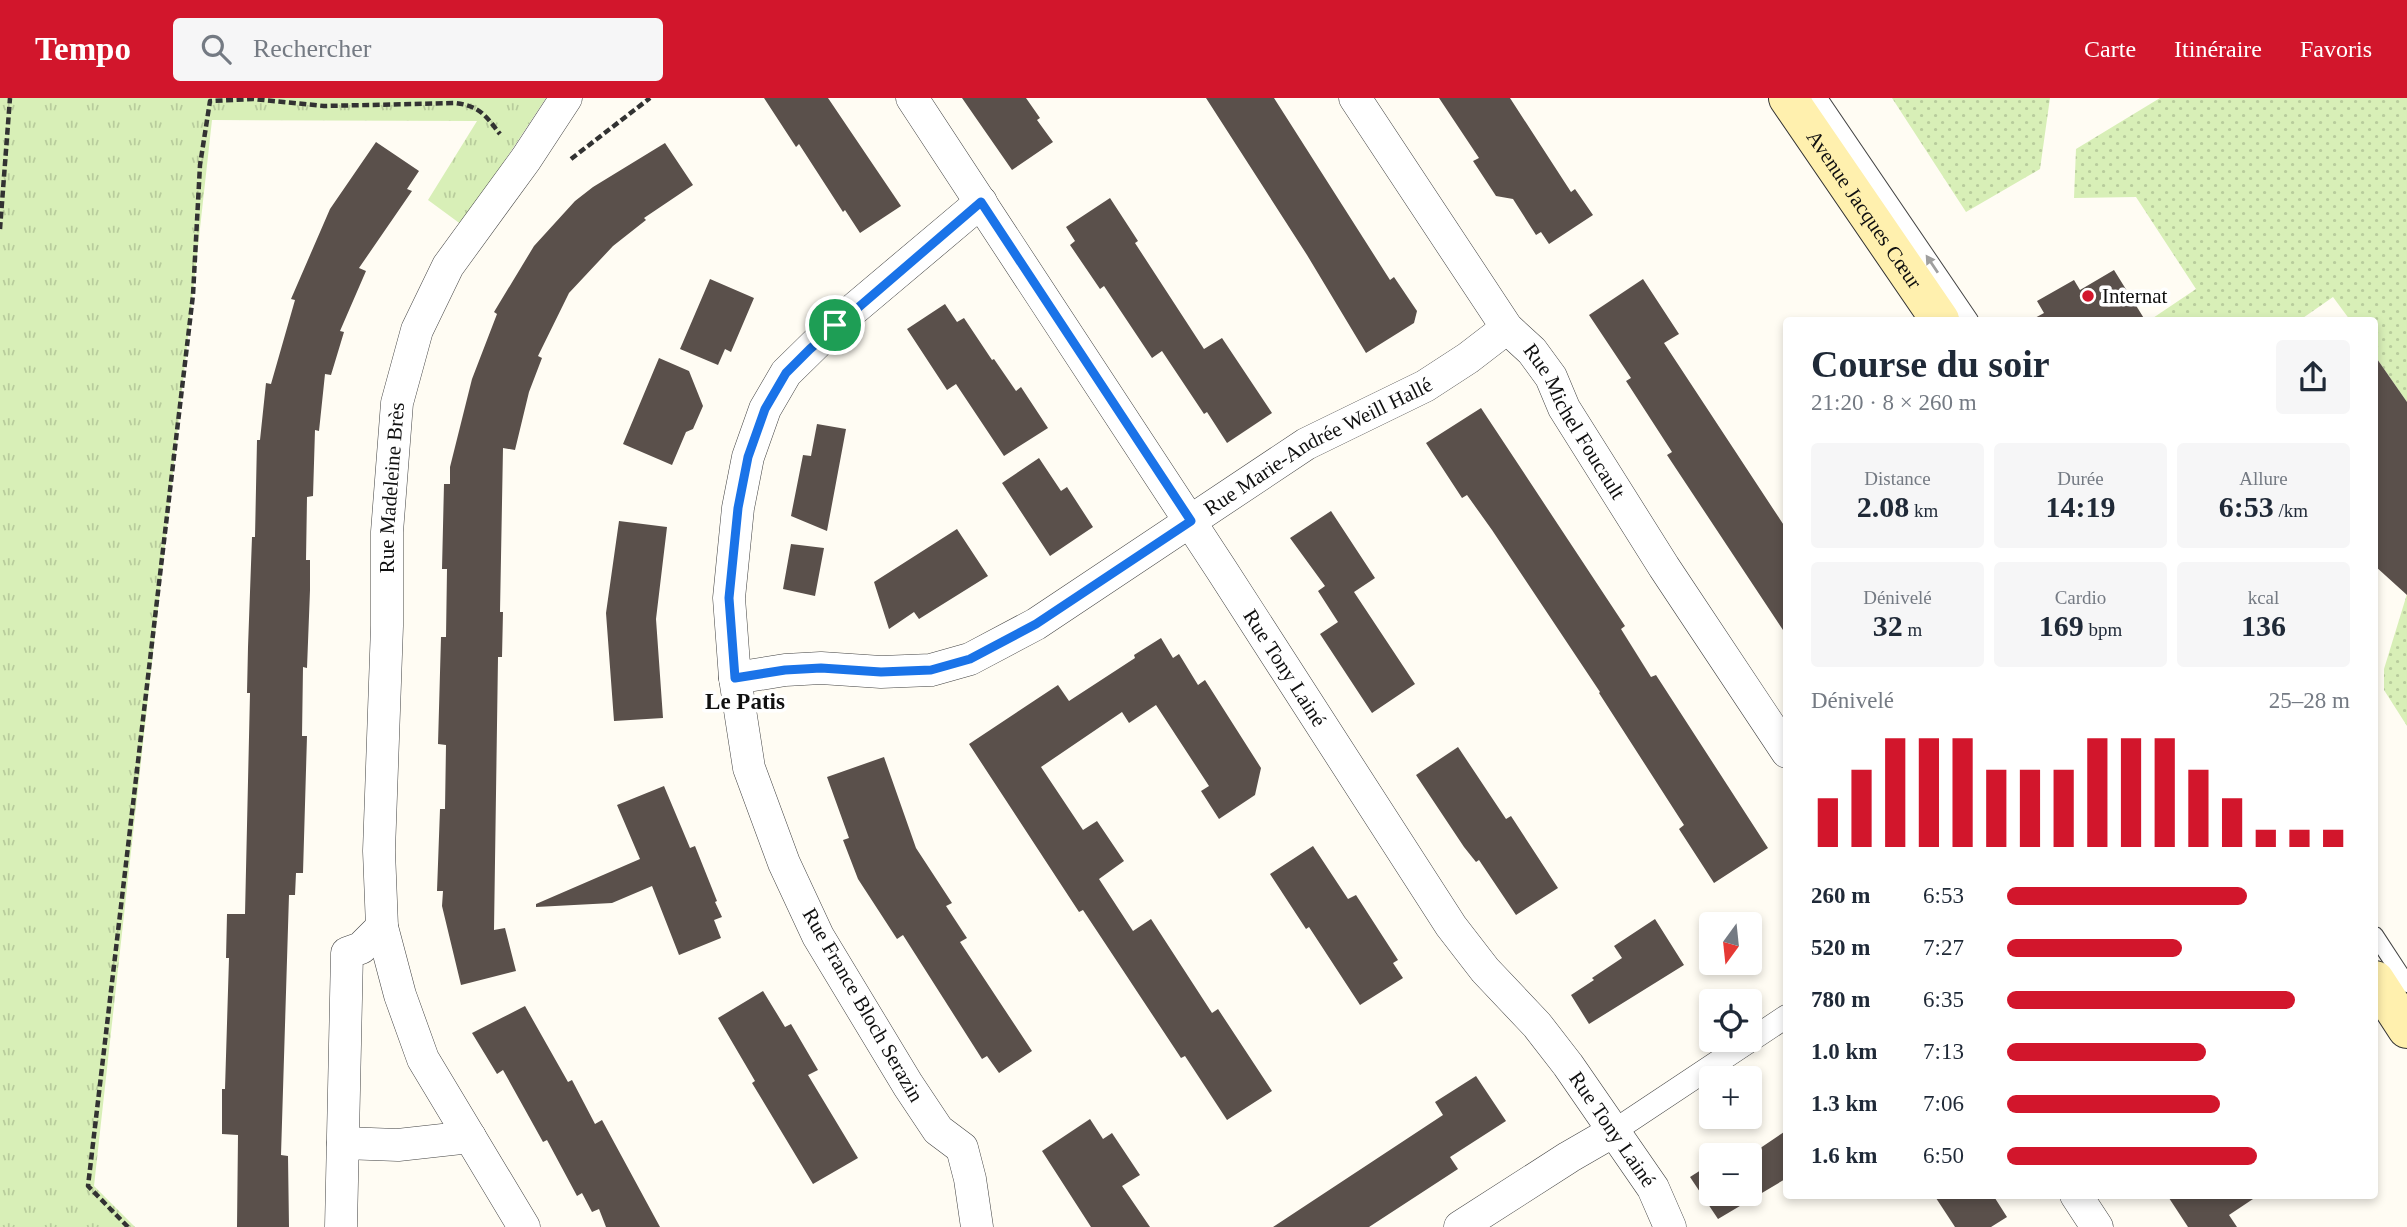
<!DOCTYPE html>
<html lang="fr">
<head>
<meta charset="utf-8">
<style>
  :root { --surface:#fff; --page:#f6f6f7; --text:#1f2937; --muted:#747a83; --accent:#d2162c }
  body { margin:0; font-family:Georgia,serif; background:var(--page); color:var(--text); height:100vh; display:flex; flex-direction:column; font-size:26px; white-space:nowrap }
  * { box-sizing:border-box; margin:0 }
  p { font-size:23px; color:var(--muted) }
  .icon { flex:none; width:38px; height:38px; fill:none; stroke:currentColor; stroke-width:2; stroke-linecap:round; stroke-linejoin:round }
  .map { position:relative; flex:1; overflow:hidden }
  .details { position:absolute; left:1783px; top:219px; width:595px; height:882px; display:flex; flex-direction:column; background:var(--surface); border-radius:7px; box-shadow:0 4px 10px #0003 }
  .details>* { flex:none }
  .needle { width:46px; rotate:195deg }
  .fabs { position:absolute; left:1699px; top:814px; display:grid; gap:14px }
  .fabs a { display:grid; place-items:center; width:63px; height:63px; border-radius:7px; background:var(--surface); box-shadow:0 4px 10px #0003; font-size:35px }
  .pin { position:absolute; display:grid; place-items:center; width:60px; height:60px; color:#fff; margin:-30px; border:4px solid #fff; border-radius:50%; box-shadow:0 2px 7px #0007 }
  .round { display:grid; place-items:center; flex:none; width:74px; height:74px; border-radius:7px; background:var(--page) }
  .head { display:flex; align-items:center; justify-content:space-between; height:119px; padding:0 28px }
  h1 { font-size:38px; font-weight:800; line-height:52px }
  .metrics { display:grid; grid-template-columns:repeat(3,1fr); gap:10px; height:119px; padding:7px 28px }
  .metrics div { display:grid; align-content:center; border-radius:7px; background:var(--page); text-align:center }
  .metrics b { font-size:30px; font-weight:800 }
  .metrics small { font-size:19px; font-weight:400 }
  .metrics p { font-size:19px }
  .chart { height:196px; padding:14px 28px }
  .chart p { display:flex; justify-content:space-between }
  .chart svg { width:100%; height:126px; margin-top:7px; stroke:var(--accent); stroke-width:6 }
  ul { padding:0 28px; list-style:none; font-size:23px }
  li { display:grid; grid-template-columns:112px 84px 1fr; align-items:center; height:52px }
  li i { height:18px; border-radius:9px; background:var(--accent) }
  header { display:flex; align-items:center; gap:42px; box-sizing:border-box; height:98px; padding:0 35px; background:var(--accent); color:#fff }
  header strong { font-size:33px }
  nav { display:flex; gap:38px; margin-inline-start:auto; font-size:24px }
  .search { width:490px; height:63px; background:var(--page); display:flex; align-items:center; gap:18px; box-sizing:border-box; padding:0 24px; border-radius:7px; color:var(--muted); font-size:26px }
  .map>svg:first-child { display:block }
  .grass { fill:url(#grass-tufts) }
  .garden { fill:url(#garden-dots) }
  .building { fill:#5a504b }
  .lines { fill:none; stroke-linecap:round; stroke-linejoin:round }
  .service-casing { stroke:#434343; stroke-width:18 }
  .pedestrian-casing { stroke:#434343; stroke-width:24 }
  .minor-casing { stroke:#434343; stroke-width:33 }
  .secondary-casing { stroke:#323232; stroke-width:40 }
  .path { stroke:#323232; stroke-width:4.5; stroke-dasharray:7 3.5; stroke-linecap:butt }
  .service { stroke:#fff; stroke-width:16 }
  .pedestrian { stroke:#fff; stroke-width:23 }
  .minor { stroke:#fff; stroke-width:32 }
  .secondary { stroke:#fff0ae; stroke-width:38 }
  .oneway { fill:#9f9f9f }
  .route-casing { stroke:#fff; stroke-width:14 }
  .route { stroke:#1a73e8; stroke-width:9 }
  .poi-dot { fill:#d2162c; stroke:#fff; stroke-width:2.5 }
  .labels { text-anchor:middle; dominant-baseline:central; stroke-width:7; stroke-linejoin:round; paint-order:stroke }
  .street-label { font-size:21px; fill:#101010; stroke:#fff }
  .poi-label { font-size:21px; fill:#101010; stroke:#fff; text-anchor:start }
  .neighbourhood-label { font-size:23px; font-weight:bold; fill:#101010; stroke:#fff }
</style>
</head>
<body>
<header>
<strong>Tempo</strong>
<div class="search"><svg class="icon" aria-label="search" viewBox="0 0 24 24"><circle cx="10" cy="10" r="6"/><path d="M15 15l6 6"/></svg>Rechercher</div>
<nav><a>Carte</a><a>Itinéraire</a><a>Favoris</a></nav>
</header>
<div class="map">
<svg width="2407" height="1129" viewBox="0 0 2407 1129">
  <defs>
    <pattern id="grass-tufts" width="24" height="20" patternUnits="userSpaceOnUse" patternTransform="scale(1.75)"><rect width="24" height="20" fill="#d8efb7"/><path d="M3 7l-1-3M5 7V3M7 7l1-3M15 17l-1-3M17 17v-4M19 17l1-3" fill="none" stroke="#b8cc9c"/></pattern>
    <pattern id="garden-dots" width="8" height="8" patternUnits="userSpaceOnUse" patternTransform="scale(1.75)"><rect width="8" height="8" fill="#d8efb7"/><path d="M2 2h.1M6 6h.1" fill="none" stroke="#b8cc9c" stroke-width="1.8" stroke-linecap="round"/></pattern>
  </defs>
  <rect width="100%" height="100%" fill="#fffcf3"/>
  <!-- grass -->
  <path class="grass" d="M 0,0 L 546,0 L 462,127 L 428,102 L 477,23 L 212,22 L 94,1088 L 135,1129 L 0,1129 Z"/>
  <!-- garden -->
  <path class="garden" d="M 1892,0 L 2050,0 L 2040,71 L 1966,114 Z
    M 2160,0 L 2407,0 L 2407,304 L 2375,258 L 2375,222 L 2350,222 L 2333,199 L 2300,222 L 2150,222 L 2196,191 L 2136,99 L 2074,100 L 2076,51 Z
    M 2407,496 L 2407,628 L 2384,592 L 2384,571 Z"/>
  <!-- building -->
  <path class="building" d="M 764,0 L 828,0 L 901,108 L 860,135 L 845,112 L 843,114 L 799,46 L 796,49 Z
    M 962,0 L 1026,0 L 1040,20 L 1037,22 L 1053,44 L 1012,72 Z
    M 1206,0 L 1274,0 L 1390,182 L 1394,179 L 1417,213 L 1414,225 L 1366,255 L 1307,157 Z
    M 1439,0 L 1510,0 L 1571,94 L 1575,91 L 1593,117 L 1549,146 L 1541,134 L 1536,137 L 1513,101 L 1496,98 L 1473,63 L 1479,60 Z
    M 376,44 L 419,73 L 407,91 L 412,93 L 359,170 L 366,173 L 340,233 L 344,234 L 331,277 L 325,276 L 319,333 L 315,332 L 313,398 L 307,399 L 306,462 L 310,462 L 310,492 L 307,570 L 303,569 L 302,638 L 307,638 L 303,775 L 296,775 L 295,797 L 289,797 L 281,1057 L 288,1058 L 289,1129 L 237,1129 L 238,1037 L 222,1036 L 222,991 L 225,991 L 229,860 L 226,860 L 227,816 L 245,816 L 250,595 L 247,595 L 248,549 L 252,439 L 255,439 L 257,342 L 260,342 L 266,285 L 271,286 L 295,202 L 291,201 L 330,111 Z
    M 665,45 L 693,87 L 644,120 L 646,122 L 613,148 L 569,195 L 538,258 L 542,260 L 529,294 L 515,352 L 503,350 L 500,514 L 503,514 L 502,559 L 498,559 L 494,832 L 505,830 L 516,873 L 461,887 L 442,808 L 443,793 L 437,793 L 440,711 L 445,711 L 446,647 L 438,646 L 441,539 L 446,539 L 447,471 L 442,471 L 444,386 L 450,386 L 450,369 L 472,281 L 497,216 L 494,214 L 534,148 L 575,103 L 593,89 Z
    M 1110,100 L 1138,143 L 1135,145 L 1204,251 L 1222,240 L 1272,315 L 1227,345 L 1207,314 L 1204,316 L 1162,253 L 1152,260 L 1104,188 L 1100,191 L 1070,147 L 1075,143 L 1066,129 Z
    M 2114,172 L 2145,222 L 2031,222 L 2044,215 L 2037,203 L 2074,182 L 2080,192 Z
    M 710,181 L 754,200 L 731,254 L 725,251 L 718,267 L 680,251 Z
    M 1643,181 L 1679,236 L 1664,245 L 1787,432 L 1787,538 L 1667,357 L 1672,354 L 1626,283 L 1631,280 L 1589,217 Z
    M 945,206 L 957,224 L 964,220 L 992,262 L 994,261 L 1016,293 L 1021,289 L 1048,330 L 1004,358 L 956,286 L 947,292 L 907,231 Z
    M 2375,258 L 2407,304 L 2407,497 L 2375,468 Z
    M 659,260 L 689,273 L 703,308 L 693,331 L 686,334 L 672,367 L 623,346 Z
    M 1481,310 L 1625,528 L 1621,531 L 1651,579 L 1656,577 L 1768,750 L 1714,785 L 1679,731 L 1684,727 L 1599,595 L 1600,594 L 1492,432 L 1467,397 L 1462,400 L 1426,345 Z
    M 817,326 L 846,331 L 827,433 L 791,418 L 803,357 L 811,358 Z
    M 1039,360 L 1061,393 L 1067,389 L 1093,429 L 1050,458 L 1002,385 Z
    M 1331,413 L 1375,480 L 1354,494 L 1415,586 L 1372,615 L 1320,536 L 1338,524 L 1318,493 L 1325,488 L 1290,440 Z
    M 619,423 L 667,429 L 656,521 L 663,620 L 614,623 L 606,515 Z
    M 957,431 L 988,478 L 919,521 L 914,514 L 889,531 L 874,484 Z
    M 791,446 L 824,450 L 815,498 L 783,491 Z
    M 1161,540 L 1173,560 L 1179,556 L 1198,587 L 1205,582 L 1261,670 L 1255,697 L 1219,721 L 1201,693 L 1209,688 L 1156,607 L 1129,625 L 1122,614 L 1041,669 L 1083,732 L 1097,723 L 1124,763 L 1099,781 L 1133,833 L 1151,821 L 1212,915 L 1218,911 L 1272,993 L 1227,1022 L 1185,958 L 1181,960 L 1083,812 L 1079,814 L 969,646 L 1058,587 L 1069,603 L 1135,560 L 1134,557 Z
    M 1458,649 L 1506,721 L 1511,718 L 1558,790 L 1516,817 L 1479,762 L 1476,764 L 1464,749 L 1416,677 Z
    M 884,659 L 916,750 L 952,805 L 946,808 L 967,840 L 960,844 L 1032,953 L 999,975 L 987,958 L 982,961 L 903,837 L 897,841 L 858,781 L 843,742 L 849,740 L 827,679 Z
    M 664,688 L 690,750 L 695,748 L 717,803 L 715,804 L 722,819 L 714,822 L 721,840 L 679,857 L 652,788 L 612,805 L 536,809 L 536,806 L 640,761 L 617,707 Z
    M 1313,748 L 1348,801 L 1356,797 L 1398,862 L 1393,865 L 1403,880 L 1360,907 L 1309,829 L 1306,831 L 1270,776 Z
    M 1655,821 L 1684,867 L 1589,926 L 1571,897 L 1594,882 L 1592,880 L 1622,860 L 1614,848 Z
    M 763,893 L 785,929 L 791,926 L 818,972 L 808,977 L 858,1060 L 813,1086 L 752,985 L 755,983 L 718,920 Z
    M 525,908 L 568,984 L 572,982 L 595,1026 L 602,1022 L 660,1129 L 606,1129 L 599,1111 L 592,1114 L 582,1095 L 577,1098 L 547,1042 L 543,1044 L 503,972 L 497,976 L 472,935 Z
    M 1476,978 L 1506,1023 L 1450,1059 L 1458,1071 L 1369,1129 L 1273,1129 L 1443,1017 L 1435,1004 Z
    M 1090,1021 L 1103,1041 L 1112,1035 L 1140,1077 L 1122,1088 L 1150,1129 L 1091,1129 L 1042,1053 Z
    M 1787,1032 L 1787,1080 L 1718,1121 L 1690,1079 L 1712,1065 L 1712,1096 L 1750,1096 L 1750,1057 Z
    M 1934,1097 L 1993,1097 L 2007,1119 L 1991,1129 L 1955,1129 Z
    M 2167,1097 L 2259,1097 L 2229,1117 L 2237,1129 L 2188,1129 Z"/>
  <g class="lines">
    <!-- service casing -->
    <g class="service-casing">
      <path id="service" d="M 1819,0 L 1970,222
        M 2375,837 L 2407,886"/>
    </g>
    <!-- pedestrian casing -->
    <g class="pedestrian-casing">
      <path id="pedestrian" d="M 1614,1033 L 1787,918"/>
    </g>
    <!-- minor casing -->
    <g class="minor-casing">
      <g id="minor">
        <path id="s1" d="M 912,0 L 1221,471 L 1451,828 L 1485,872 L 1537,927 L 1568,967 L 1653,1090 L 1670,1129"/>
        <path id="s2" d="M 1355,0 L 1507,230 L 1532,253 L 1551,279 L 1564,310 L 1664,469 L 1787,654"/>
        <path id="s3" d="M 735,580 L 785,572 L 821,570 L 881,574 L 931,572 L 970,561 L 1036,526 L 1306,346 L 1425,288 L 1468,260 L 1507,230"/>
        <path d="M 343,1045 L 398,1047 L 470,1039"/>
        <path d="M 2076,1097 L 2097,1129"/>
        <path d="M 341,1129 L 347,855 L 361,850 L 382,829"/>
        <path id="s4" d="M 524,1129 L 423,961 L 400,897 L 382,829 L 379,753 L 387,528 L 387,434 L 397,305 L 417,232 L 448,168 L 526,61 L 566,0"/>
        <path d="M 977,1129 L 970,1081 L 962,1050 L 938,1032 L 908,987 L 818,838 L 784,765 L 749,670 L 735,580 L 729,500 L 738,410 L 748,359 L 765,311 L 786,275 L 835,227 L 981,104"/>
        <path d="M 1460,1129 L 1569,1059 L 1614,1033"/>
      </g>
    </g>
    <!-- secondary casing -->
    <g class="secondary-casing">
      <g id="secondary">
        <path id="s5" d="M 1788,0 L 1940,222"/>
        <path d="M 2375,882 L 2407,931"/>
      </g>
    </g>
    <!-- path -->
    <path class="path" d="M 571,61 L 650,0
      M 0,131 L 10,0
      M 128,1129 L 88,1088 L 193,197 L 200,67 L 210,3 L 253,1 L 324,8 L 455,5 C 480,8 485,17 500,36"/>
    <!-- service -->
    <use href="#service" class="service"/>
    <!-- pedestrian -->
    <use href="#pedestrian" class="pedestrian"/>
    <!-- minor -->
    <use href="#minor" class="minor"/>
    <!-- secondary -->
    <use href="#secondary" class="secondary"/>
  </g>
  <!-- one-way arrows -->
  <defs><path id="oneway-solid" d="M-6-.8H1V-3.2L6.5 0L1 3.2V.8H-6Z" transform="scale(1.75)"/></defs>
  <use class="oneway" href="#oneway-solid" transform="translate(1932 166) rotate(-124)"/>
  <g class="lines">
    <!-- route casing -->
    <g class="route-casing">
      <path id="route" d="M 981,104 L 1191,423 L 1036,526 L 970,561 L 931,572 L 881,574 L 821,570 L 785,572 L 735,580 L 729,500 L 738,410 L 748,359 L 765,311 L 786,275 L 810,251 Z"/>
    </g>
    <!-- route -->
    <use href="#route" class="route"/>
  </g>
  <!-- markers -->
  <circle class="poi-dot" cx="2088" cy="198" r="7"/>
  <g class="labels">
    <!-- street labels -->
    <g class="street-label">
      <text stroke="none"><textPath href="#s5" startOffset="135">Avenue Jacques Cœur</textPath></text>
      <text stroke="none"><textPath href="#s2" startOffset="392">Rue Michel Foucault</textPath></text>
      <text stroke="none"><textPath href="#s3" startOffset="646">Rue Marie-Andrée Weill Hallé</textPath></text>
      <text stroke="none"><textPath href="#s4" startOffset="774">Rue Madeleine Brès</textPath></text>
      <text stroke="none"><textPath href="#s1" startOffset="681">Rue Tony Lainé</textPath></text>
      <text transform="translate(863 907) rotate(60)">Rue France Bloch Serazin</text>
      <text stroke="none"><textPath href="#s1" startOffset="1248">Rue Tony Lainé</textPath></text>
    </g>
    <!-- poi labels -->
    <g class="poi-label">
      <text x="2102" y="198">Internat</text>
    </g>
    <!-- neighbourhood labels -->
    <g class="neighbourhood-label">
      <text x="745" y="603">Le Patis</text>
    </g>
  </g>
</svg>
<div class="fabs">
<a><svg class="needle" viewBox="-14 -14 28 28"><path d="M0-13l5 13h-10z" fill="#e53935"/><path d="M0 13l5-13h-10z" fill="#747a83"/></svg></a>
<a><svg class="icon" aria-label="locate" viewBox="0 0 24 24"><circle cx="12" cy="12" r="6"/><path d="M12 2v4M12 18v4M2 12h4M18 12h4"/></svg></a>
<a>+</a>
<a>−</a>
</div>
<div class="pin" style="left:835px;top:227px;background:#1e9e55"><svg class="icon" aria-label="arrive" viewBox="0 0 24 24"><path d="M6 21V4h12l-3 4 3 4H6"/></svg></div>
<section class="details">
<div class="head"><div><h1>Course du soir</h1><p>21:20 · 8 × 260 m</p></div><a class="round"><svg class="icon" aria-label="share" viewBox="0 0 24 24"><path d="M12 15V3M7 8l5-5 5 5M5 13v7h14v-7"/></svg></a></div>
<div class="metrics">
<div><p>Distance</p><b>2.08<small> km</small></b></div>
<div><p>Durée</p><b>14:19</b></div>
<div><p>Allure</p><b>6:53<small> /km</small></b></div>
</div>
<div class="metrics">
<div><p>Dénivelé</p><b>32<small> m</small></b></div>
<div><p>Cardio</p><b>169<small> bpm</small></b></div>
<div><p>kcal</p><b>136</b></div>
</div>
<div class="chart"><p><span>Dénivelé</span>25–28 m</p>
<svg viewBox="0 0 160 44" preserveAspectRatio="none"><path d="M5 44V27M15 44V17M25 44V6M35 44V6M45 44V6M55 44V17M65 44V17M75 44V17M85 44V6M95 44V6M105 44V6M115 44V17M125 44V27M135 44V38M145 44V38M155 44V38"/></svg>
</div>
<ul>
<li><b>260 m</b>6:53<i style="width:70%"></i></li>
<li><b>520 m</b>7:27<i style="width:51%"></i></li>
<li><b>780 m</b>6:35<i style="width:84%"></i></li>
<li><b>1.0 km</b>7:13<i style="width:58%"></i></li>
<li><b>1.3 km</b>7:06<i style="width:62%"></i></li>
<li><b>1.6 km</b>6:50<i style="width:73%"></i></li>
</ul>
</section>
</div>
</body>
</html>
